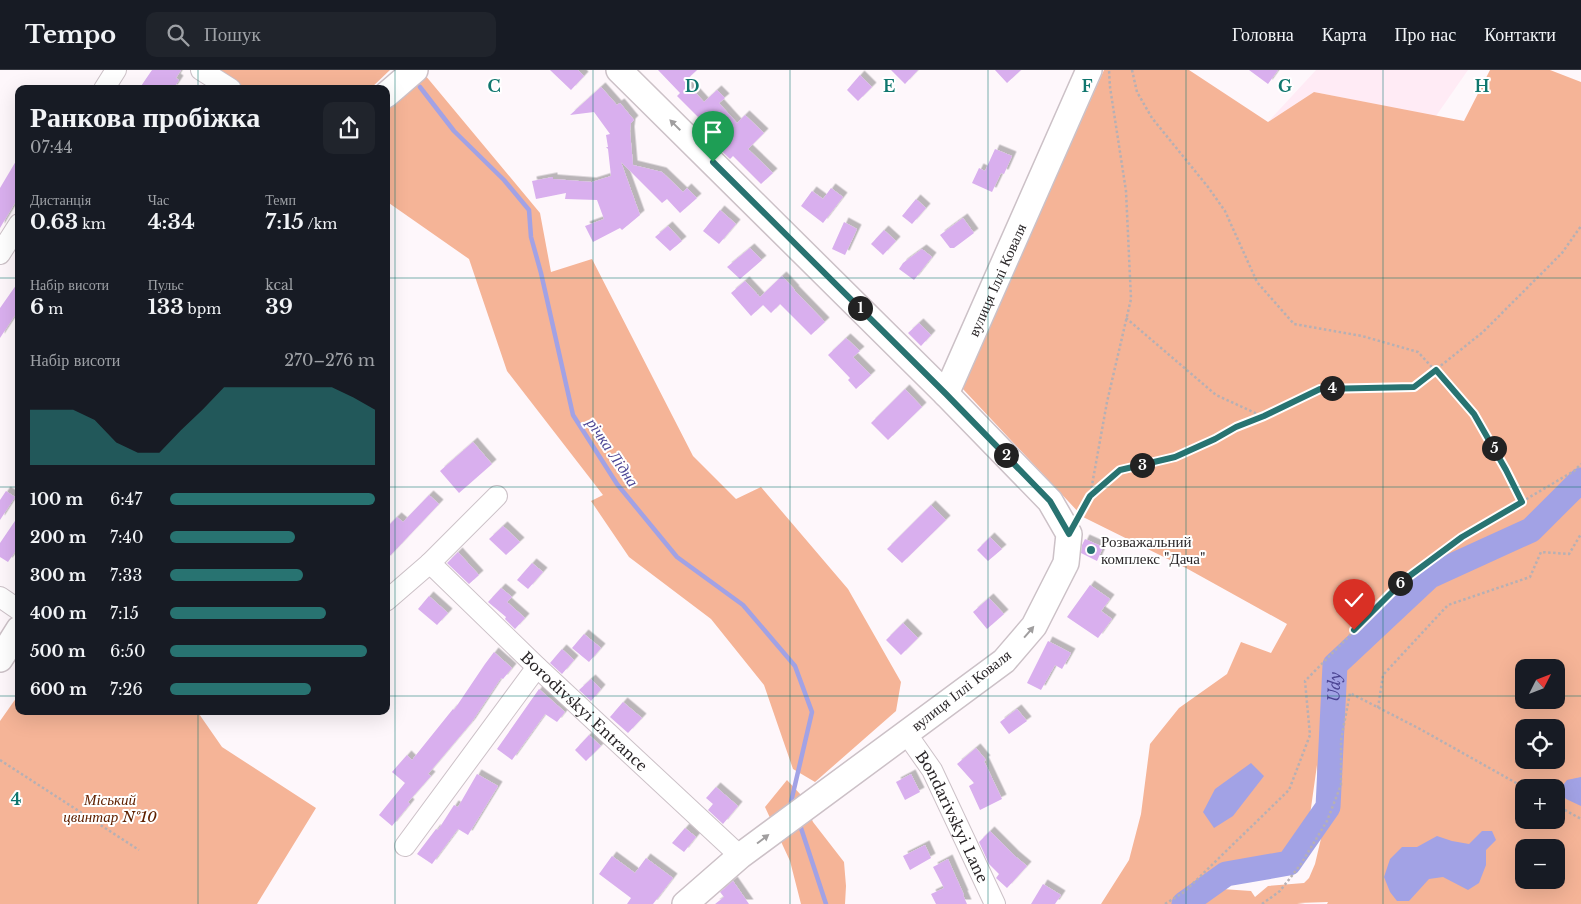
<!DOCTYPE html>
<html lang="uk">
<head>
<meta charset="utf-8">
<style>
  :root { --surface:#171b24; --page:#20242c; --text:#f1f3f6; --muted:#9ea1a6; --line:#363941; --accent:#287371 }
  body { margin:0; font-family:"Libre Baskerville",serif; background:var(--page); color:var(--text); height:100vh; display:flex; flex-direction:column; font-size:19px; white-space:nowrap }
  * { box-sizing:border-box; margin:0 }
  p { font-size:16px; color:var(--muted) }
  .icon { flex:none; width:28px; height:28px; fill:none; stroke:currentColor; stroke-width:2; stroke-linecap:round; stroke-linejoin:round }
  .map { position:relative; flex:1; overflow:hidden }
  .side { position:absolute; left:15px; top:15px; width:375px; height:630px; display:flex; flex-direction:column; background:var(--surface); border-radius:10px; box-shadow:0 5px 20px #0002 }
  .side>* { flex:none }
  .needle { width:32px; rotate:48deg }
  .tools { position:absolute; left:1515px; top:589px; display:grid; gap:10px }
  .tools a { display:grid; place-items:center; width:50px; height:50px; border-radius:10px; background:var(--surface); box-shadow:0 5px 20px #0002; font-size:25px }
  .pin { position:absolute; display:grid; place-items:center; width:42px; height:42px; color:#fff; margin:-51px -21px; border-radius:50% 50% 50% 0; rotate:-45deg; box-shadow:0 0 5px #0007 }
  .pin .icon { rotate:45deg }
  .km { position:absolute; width:25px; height:25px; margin:-12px; border-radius:50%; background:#222; color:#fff; font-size:14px; line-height:25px; text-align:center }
  .round { display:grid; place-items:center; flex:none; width:52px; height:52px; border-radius:10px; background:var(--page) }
  .summary { display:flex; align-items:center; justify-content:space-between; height:85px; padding:0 15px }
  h1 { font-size:28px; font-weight:700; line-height:38px }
  .stats { display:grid; grid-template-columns:repeat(3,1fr); gap:8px; height:85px; padding:5px 15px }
  .stats div { display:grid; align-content:center }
  .stats b { font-size:21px; font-weight:700 }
  .stats small { font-size:14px; font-weight:400 }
  .stats p { font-size:14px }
  .chart { height:140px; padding:10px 15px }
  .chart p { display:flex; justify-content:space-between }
  .chart svg { width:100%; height:90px; margin-top:5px; fill:var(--accent); opacity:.7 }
  ul { padding:0 15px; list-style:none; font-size:16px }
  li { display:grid; grid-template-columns:80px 60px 1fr; align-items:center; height:38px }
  li i { height:12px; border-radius:6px; background:var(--accent) }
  header { display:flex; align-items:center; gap:30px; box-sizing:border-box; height:70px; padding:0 25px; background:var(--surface); border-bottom:1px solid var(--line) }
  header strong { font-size:24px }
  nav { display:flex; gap:28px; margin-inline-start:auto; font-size:18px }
  .search { width:350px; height:45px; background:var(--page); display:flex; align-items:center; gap:12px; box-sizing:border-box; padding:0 18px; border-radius:10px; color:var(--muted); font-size:19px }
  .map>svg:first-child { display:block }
  .built { fill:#ffebf5 }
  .green { fill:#f5b497; fill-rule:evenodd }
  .water { fill:#a2a2e5 }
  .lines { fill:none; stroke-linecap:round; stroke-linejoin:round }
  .stream { stroke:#a2a2e5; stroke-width:4.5 }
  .river { stroke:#a2a2e5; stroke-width:25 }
  .building { fill:#d9afee; filter:url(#shadow) }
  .minor-casing { stroke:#ccc1c7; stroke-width:22 }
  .major-casing { stroke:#ccc1c7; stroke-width:28 }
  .path { stroke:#b6b0b4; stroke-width:2.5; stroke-dasharray:2.5 2.5; stroke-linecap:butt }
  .minor { stroke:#fff; stroke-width:20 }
  .major { stroke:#fff; stroke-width:25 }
  .oneway { fill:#a09e9f }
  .route-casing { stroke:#fff; stroke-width:10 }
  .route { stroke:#287371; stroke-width:6 }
  .grid { fill:none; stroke:#0f766e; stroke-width:1; stroke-opacity:0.55 }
  .poi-dot { fill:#287371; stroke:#fff; stroke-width:2 }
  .labels { text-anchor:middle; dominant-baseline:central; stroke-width:4; stroke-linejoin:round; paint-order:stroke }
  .street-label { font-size:15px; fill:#2b2729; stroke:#fff }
  .poi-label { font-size:15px; fill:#2b2729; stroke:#fff; text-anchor:start }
  .park-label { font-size:15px; font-style:italic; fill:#602100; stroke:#fff }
  .water-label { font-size:16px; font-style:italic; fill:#4b4493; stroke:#fff }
  .grid-label { font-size:16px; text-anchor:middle; font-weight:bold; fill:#0f766e; stroke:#fff; stroke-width:4; stroke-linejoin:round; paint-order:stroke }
</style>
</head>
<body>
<header>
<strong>Tempo</strong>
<div class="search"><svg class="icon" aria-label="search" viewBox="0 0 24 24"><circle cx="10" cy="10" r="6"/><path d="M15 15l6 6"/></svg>Пошук</div>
<nav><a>Головна</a><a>Карта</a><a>Про нас</a><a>Контакти</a></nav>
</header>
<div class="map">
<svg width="1581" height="834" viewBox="0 0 1581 834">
  <defs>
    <filter id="shadow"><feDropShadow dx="4.5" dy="-4.5" stdDeviation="0" flood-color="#0004"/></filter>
  </defs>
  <rect width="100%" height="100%" fill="#fef7fb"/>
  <!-- built -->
  <path class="built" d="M 1316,0 L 1468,0 L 1436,46 L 1314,22 L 1268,52 Z"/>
  <!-- green -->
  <path class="green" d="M 218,0 L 390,0 L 370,19 L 247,19 Z
    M 1104,0 L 1189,0 L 1268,52 L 1314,22 L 1464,51 L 1490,0 L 1550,0 L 1581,12 L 1581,834 L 1327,834 L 1328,832 L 1297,833 L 1305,834 L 1199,834 L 1222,819 L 1251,821 L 1255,827 L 1268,816 L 1304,813 L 1309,808 L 1315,794 L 1324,756 L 1337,726 L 1342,705 L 1317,727 L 1317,695 L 1310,745 L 1279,789 L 1227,804 L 1183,834 L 1101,834 L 1129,790 L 1141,744 L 1150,674 L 1179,638 L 1227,604 L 1241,572 L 1271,583 L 1287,554 L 1186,498 L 1083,447 L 962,318 ZM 1524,598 L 1556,598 L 1556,630 L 1524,630 ZM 1524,658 L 1556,658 L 1556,690 L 1524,690 ZM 1524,718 L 1556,718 L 1556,750 L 1524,750 ZM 1524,778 L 1556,778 L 1556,810 L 1524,810 Z
    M 425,5 L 540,143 L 551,202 L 592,189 L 693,386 L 736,429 L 761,417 L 848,519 L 901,612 L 896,641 L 815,712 L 793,699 L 764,615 L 711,549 L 629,487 L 591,431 L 603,425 L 507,301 L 469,189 L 386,131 L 386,40 Z
    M 19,624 L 19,641 L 197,641 L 222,677 L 316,738 L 257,834 L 0,834 L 0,651 Z
    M 787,710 L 801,725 L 813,752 L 844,792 L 846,816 L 845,834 L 801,834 L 790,791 L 765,737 Z"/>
  <!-- water -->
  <path class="water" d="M 1251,693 L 1264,706 L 1233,746 L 1214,758 L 1203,742 L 1215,719 Z
    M 1581,707 L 1581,736 L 1566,729 L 1559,720 L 1567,710 Z
    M 1482,761 L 1492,761 L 1496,770 L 1486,780 L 1486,795 L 1479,813 L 1468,820 L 1443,807 L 1429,809 L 1409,831 L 1397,831 L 1390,822 L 1384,807 L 1390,789 L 1402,777 L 1417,777 L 1437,766 L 1452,771 L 1469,774 Z"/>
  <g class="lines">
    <!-- stream -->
    <path class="stream" d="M 420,17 L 454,61 L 504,110 L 529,140 L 531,167 L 541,203 L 573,345 L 617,414 L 677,487 L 743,535 L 795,596 L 812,642 L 791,732
      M 799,752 L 826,834"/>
    <!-- river -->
    <path class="river" id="s1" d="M 1184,834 L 1226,804 L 1289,793 L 1328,737 L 1335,595 L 1430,506 L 1531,460 L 1581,410"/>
  </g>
  <!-- building -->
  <path class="building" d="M 152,0 L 181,0 L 176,8 L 179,10 L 173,19 L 139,19 Z
    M 550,0 L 578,0 L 584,6 L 571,20 Z
    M 658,0 L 697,0 L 685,11 L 704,32 L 717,20 L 725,28 L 719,33 L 737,53 L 745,45 L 764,63 L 748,79 L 773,103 L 761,114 L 733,86 L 730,89 L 713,73 L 719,68 L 677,26 L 680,23 Z
    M 891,0 L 918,0 L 905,14 Z
    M 995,0 L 1021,0 L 1007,13 Z
    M 1249,0 L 1278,0 L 1268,14 Z
    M 860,5 L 872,17 L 858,31 L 847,20 Z
    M 601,17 L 617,35 L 620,33 L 634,50 L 631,53 L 630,61 L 633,95 L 662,102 L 683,122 L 687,118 L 697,128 L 680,143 L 667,129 L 662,133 L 621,92 L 640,145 L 622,160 L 620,158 L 593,172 L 585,156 L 604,149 L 597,130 L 565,129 L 566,123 L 536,129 L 532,111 L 553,107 L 553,109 L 592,112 L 611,106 L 608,79 L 606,77 L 608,77 L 606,65 L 610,64 L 594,42 L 570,45 Z
    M 995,79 L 1012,86 L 1004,104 L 1001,103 L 992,122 L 972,113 L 979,98 L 985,101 Z
    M 19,86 L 19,126 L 0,158 L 0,118 Z
    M 831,118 L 843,127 L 823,153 L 801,136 L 812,121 L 823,129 Z
    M 916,129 L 926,138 L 912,154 L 902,146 Z
    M 720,140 L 736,154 L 719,174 L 703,161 Z
    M 963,148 L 974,163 L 954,178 L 950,178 L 940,165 Z
    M 844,152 L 857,159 L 845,185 L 832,179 Z
    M 668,156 L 682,171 L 670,181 L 655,167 Z
    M 884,160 L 896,171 L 883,185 L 871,174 Z
    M 750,178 L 762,190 L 740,209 L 727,197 Z
    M 922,179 L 932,187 L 914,210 L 899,199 L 903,193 Z
    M 782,206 L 795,220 L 794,220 L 825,252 L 811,265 L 780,234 L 771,243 L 763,235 L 751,246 L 731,223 L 745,211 L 760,227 Z
    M 19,211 L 19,239 L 0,268 L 0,238 Z
    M 919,253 L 931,265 L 921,276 L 908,263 Z
    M 846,268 L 860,281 L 853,287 L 871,305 L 856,319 L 848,310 L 850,308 L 828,285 Z
    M 905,319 L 922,337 L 888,370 L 871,353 Z
    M 473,372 L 492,394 L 459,423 L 440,401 Z
    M 6,421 L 15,427 L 0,450 L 0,430 Z
    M 429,425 L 439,434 L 386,490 L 386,458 L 397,447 L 403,452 Z
    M 931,435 L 946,450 L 902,493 L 887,479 Z
    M 19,445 L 19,476 L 8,492 L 0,487 L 0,473 Z
    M 503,456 L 520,472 L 506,485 L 489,469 Z
    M 990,467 L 1002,479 L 988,491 L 977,480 Z
    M 1085,469 L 1103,477 L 1097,491 L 1081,483 L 1082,475 Z
    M 458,482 L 479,505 L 469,514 L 447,493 Z
    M 532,493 L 543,502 L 528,519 L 517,510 Z
    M 1090,515 L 1110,529 L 1101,541 L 1112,549 L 1098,568 L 1067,547 Z
    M 501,518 L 512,527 L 507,532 L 525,548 L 515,559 L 505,549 L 506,547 L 488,532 Z
    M 429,526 L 448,543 L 437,555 L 418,539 Z
    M 989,528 L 1004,544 L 987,559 L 973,542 Z
    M 903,553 L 918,568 L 901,585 L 886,570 Z
    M 584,564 L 601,578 L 589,592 L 572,578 Z
    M 1048,571 L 1071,583 L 1062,599 L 1055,595 L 1041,620 L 1027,613 Z
    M 562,579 L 574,590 L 562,604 L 550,593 Z
    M 494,582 L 512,598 L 503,609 L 501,608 L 471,653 L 428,704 L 431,706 L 408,732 L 410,734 L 392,756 L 379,745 L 405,713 L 392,702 L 407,685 L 412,690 L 453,639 L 454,640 L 485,594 Z
    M 591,609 L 601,619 L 591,631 L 579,620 Z
    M 539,619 L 565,642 L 557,652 L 545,644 L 512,690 L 497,679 Z
    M 623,632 L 642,648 L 628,663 L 610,647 Z
    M 1017,639 L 1027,651 L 1009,664 L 1000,652 Z
    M 589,665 L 601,676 L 586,691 L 575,680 Z
    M 976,678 L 986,690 L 984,691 L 1002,729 L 980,740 L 969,716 L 974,713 L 957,694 Z
    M 477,704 L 498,716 L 468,765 L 458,759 L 432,794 L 417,784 L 436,759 L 438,760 L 454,735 L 458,737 Z
    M 911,704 L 920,722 L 905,730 L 896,712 Z
    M 716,717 L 738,736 L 723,754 L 708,740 L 713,734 L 706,728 Z
    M 685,758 L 696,767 L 684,782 L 672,773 Z
    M 990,761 L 1015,786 L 1027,796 L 1007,818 L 996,808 L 999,804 L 989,794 L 979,772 Z
    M 925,775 L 931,788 L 910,800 L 903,786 Z
    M 612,786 L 635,803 L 646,788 L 673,808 L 653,834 L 627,834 L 631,828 L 599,804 Z
    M 948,789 L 964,825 L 963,825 L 967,834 L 936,834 L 931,824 L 944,818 L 933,797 Z
    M 733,811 L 749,834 L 715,834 L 724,827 L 720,822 Z
    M 1043,814 L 1061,825 L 1055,834 L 1031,834 Z"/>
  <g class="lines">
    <!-- minor casing -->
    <g class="minor-casing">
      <g id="minor">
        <path d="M 201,0 L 231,19"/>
        <path d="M 104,19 L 116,0"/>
        <path d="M 0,184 L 19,154"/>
        <path id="s2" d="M 430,493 L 537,597 L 740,786"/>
        <path d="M 0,527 L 19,540"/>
        <path d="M 386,531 L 430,493 L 497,426"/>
        <path id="s3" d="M 906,663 L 932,700 L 995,834"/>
        <path d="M 405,776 L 537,597"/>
      </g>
    </g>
    <!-- major casing -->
    <g class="major-casing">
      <g id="major">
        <path d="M 619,0 L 946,324 L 1050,431 L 1069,464 L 1066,493 L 1034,556 L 1004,591 L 740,786 L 685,834"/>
        <path d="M 386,25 L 415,0"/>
        <path id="s4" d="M 946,324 L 1089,0"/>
        <path d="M 0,589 L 19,559"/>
      </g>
    </g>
    <!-- path -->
    <path class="path" d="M 1132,0 L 1137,22 L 1152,48 L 1208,117 L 1225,141 L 1257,212 L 1294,254 L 1362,266 L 1418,282 L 1475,344 L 1507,400 L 1522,432
      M 1126,248 L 1216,325 L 1264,347
      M 1090,426 L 1120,400 L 1175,387 L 1215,369 L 1236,357 L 1264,347 L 1320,319 L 1414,317 L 1483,262 L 1562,183 L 1581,156
      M 1079,445 L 1090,426 L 1107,332 L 1131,229 L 1126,121 L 1110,17 L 1109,0
      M 1378,638 L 1383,605 L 1448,535 L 1530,507 L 1541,482 L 1569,484 L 1581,464
      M 0,690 L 139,780
      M 1556,735 L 1581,749
      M 1165,834 L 1184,822 L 1289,720 L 1310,665 L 1305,611 L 1404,510 L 1462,467 L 1574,401 L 1581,394
      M 1262,834 L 1280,821 L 1301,794 L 1327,751 L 1341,715 L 1341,670 L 1350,623 L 1420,659 L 1525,718"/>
    <!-- minor -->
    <use href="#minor" class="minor"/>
    <!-- major -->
    <use href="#major" class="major"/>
  </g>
  <!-- one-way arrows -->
  <defs><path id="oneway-solid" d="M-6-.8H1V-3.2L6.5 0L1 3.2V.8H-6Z" transform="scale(1.25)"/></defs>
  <g class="oneway">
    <use href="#oneway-solid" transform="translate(675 55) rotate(-135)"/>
    <use href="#oneway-solid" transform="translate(1029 562) rotate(-49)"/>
    <use href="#oneway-solid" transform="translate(763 769) rotate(-37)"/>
  </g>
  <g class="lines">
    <!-- route casing -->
    <g class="route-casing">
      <path id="route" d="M 713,92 L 946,324 L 1050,431 L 1069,464 L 1090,426 L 1120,400 L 1175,387 L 1215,369 L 1236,357 L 1264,346 L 1320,319 L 1414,317 L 1436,300 L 1474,344 L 1506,400 L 1522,432 L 1462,467 L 1404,510 L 1354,560"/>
    </g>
    <!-- route -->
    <use href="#route" class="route"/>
  </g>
  <!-- grid -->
  <path class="grid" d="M 198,0 L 198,19M 395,0 L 395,834M 593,0 L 593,834M 790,0 L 790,834M 988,0 L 988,834M 1186,0 L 1186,834M 1383,0 L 1383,834M 0,208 L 19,208M 386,208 L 1581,208M 0,417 L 19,417M 386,417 L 1581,417M 0,626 L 19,626M 386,626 L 1524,626M 1556,626 L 1581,626M 198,641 L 198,834"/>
  <!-- markers -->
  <circle class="poi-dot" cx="1091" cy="480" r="5"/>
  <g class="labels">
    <!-- street labels -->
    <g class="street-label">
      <text stroke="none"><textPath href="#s4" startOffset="125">вулиця Іллі Коваля</textPath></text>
      <text transform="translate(961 620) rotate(-38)">вулиця Іллі Коваля</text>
      <text stroke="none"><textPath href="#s2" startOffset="214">Borodivskyi Entrance</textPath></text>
      <text stroke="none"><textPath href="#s3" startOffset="96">Bondarivskyi Lane</textPath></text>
    </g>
    <!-- poi labels -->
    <g class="poi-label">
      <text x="1101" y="471">Розважальний<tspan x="1101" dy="17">комплекс "Дача"</tspan></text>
    </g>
    <!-- park labels -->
    <g class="park-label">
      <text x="110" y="729">Міський<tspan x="110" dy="17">цвинтар №10</tspan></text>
    </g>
    <!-- water labels -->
    <g class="water-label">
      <text transform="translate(613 382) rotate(56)">річка Лідна</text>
      <text stroke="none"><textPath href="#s1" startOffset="304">Udy</textPath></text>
    </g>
  </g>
  <g class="grid-label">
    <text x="494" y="22">C</text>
    <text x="692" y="22">D</text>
    <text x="889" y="22">E</text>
    <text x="1087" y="22">F</text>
    <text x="1285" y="22">G</text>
    <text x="1482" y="22">H</text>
    <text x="16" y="735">4</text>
  </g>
</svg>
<div class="tools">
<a><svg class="needle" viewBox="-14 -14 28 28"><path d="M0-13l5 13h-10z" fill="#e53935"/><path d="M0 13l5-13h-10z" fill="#9ea1a6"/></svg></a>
<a><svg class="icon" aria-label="locate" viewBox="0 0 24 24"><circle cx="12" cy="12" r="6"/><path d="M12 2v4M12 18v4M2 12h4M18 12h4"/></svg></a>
<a>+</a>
<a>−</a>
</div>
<div class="pin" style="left:713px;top:92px;background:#1e9e55"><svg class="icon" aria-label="arrive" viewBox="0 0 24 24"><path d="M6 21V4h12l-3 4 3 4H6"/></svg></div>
<div class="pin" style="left:1354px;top:560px;background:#d93025"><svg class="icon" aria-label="check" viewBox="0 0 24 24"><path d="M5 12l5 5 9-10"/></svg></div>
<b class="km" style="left:860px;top:238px">1</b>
<b class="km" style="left:1006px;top:385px">2</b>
<b class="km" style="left:1142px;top:395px">3</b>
<b class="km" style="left:1332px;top:318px">4</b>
<b class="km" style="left:1494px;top:378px">5</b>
<b class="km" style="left:1400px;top:513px">6</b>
<section class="side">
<div class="summary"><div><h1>Ранкова пробіжка</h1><p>07:44</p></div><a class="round"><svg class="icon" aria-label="share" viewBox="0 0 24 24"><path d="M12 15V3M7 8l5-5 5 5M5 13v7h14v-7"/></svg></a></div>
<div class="stats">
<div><p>Дистанція</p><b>0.63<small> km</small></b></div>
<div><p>Час</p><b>4:34</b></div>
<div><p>Темп</p><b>7:15<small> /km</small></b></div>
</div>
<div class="stats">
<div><p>Набір висоти</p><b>6<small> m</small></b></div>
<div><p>Пульс</p><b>133<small> bpm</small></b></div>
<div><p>kcal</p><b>39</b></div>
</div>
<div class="chart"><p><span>Набір висоти</span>270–276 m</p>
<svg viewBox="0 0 160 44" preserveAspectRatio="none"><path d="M0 44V17L10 17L20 17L30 22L40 33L50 38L60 38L70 27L80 17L90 6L100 6L110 6L120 6L130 6L140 6L150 11L160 17V44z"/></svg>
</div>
<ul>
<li><b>100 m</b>6:47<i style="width:100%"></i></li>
<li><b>200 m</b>7:40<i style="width:61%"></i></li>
<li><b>300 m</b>7:33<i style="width:65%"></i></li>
<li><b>400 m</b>7:15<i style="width:76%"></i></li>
<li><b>500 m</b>6:50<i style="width:96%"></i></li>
<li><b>600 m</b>7:26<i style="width:69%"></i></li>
</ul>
</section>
</div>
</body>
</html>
